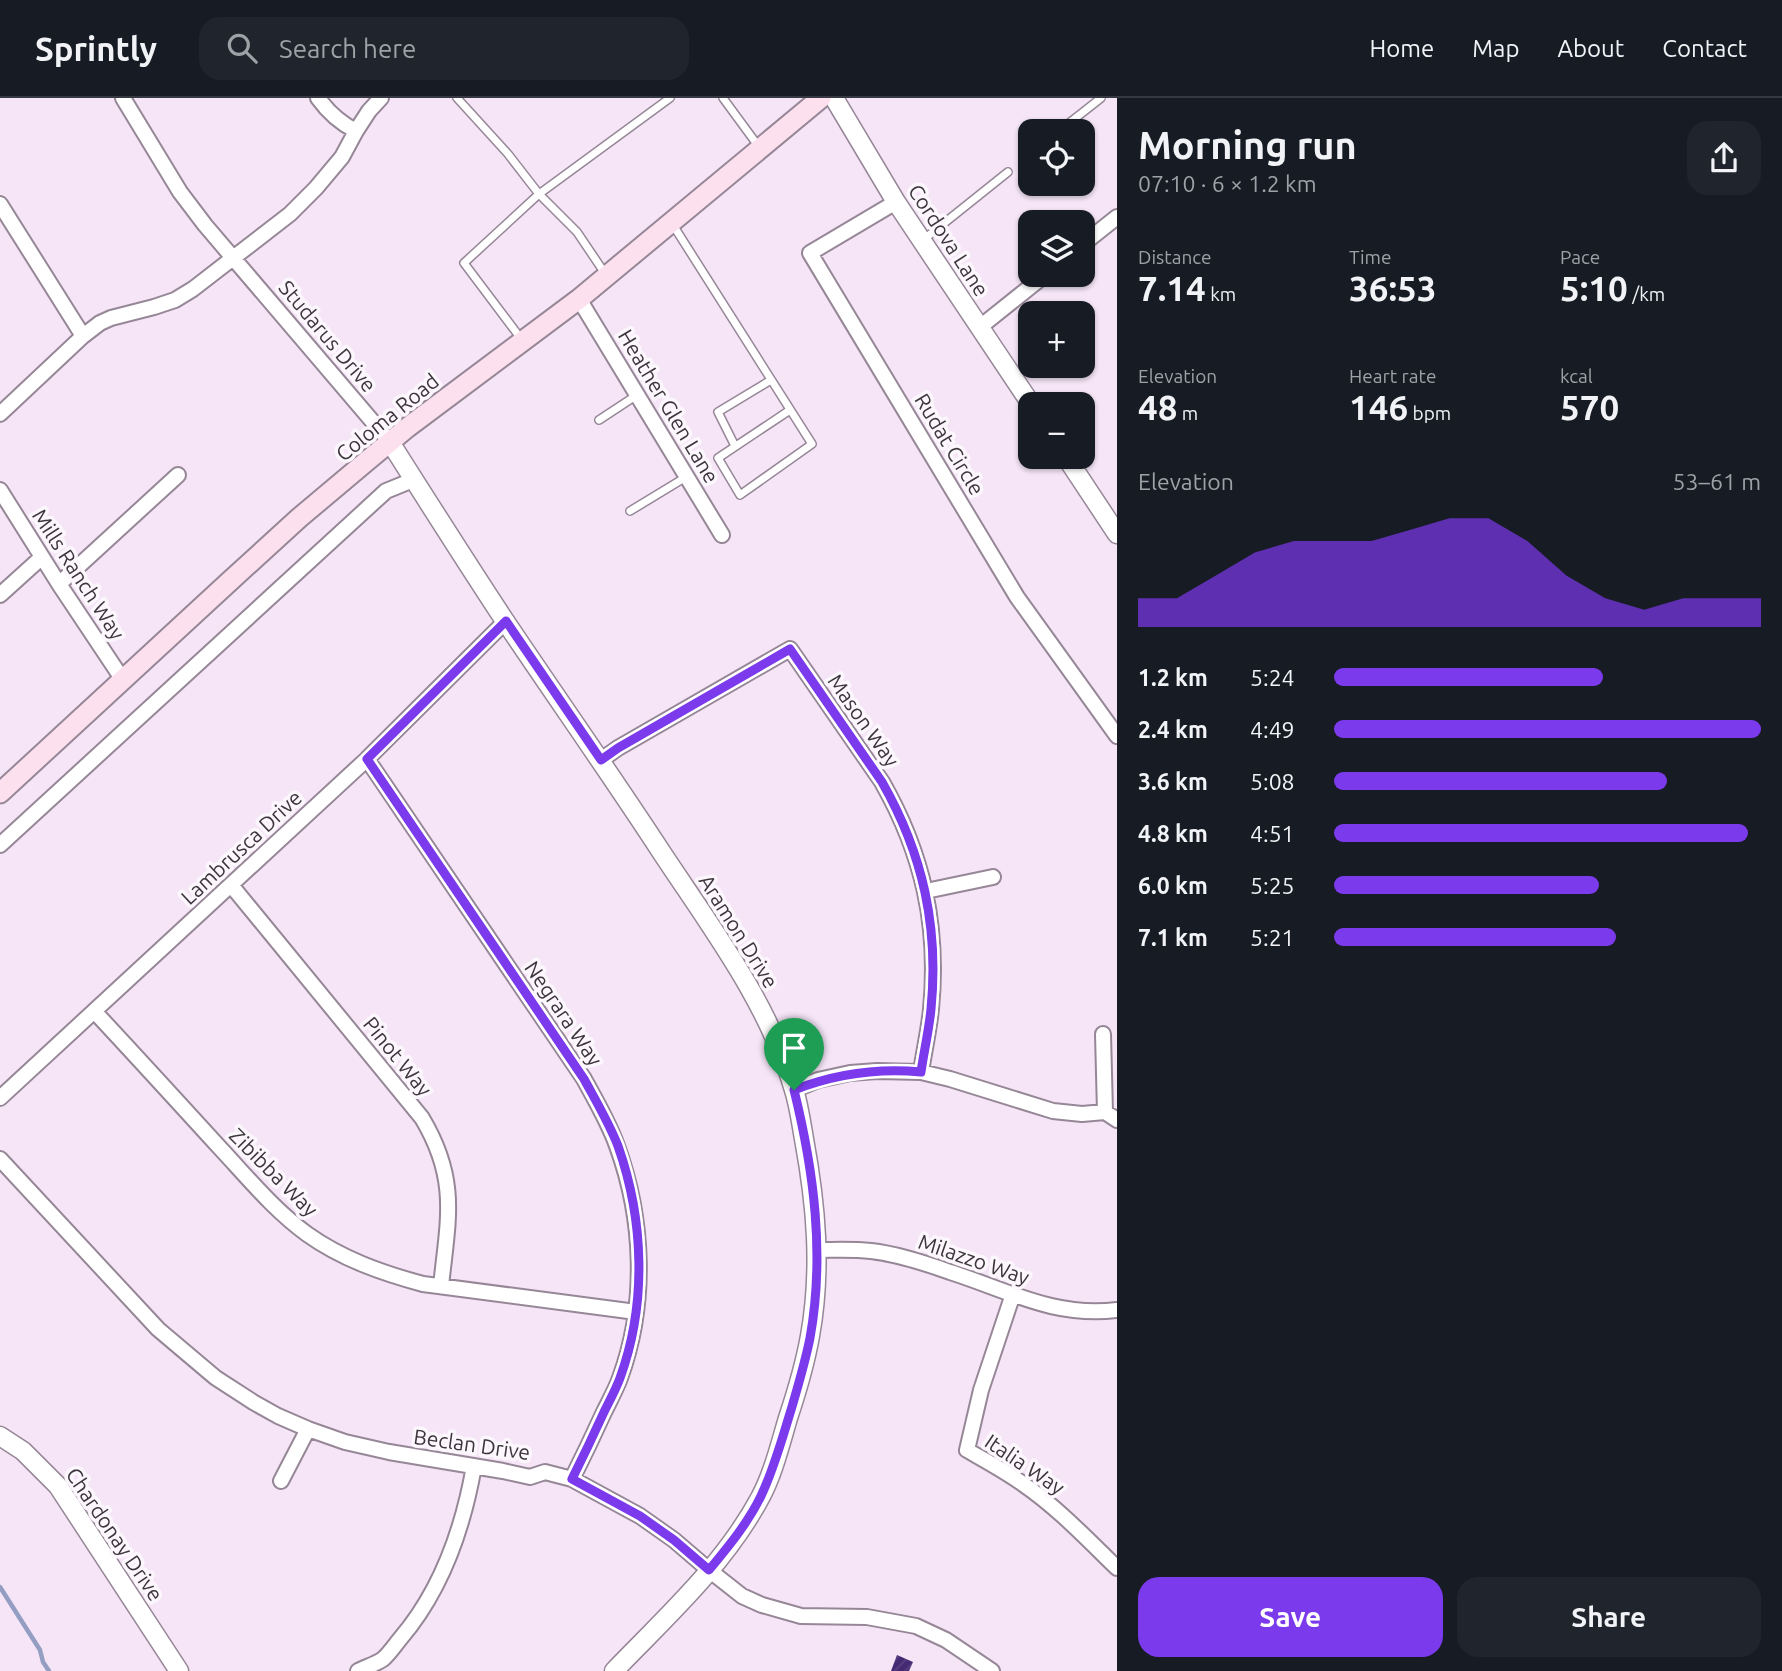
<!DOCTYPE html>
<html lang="en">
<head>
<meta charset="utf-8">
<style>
  :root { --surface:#171b24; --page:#20242c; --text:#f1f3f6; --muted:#9ea1a6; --line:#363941; --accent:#7c3aed }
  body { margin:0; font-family:Ubuntu,sans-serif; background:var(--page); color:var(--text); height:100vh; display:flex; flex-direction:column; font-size:26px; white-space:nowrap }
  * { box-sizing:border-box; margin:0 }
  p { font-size:23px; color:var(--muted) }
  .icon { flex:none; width:38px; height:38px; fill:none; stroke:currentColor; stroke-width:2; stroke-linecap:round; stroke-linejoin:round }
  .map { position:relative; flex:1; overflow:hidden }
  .details { display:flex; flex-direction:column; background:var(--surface); width:665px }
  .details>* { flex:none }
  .controls { position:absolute; left:1018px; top:21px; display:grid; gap:14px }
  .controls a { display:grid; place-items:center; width:77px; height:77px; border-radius:14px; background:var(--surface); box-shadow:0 2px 5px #0004; font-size:35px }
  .pin { position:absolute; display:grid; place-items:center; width:60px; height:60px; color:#fff; margin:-72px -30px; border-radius:50% 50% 50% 0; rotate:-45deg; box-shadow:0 0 7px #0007 }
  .pin .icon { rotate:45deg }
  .round { display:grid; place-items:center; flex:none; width:74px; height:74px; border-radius:21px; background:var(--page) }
  .summary { display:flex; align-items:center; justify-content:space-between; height:119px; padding:0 21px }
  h1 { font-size:38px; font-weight:700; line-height:52px }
  .figures { display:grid; grid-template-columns:repeat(3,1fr); gap:10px; height:119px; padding:7px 21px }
  .figures div { display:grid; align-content:center }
  .figures b { font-size:35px; font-weight:700 }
  .figures small { font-size:19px; font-weight:400 }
  .figures p { font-size:19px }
  .chart { height:196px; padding:14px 21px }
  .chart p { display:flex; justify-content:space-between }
  .chart svg { width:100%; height:126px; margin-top:7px; fill:var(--accent); opacity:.7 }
  .button { display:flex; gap:14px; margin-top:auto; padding:14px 21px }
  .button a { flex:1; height:80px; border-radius:21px; background:var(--accent); color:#fff; font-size:28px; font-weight:700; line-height:80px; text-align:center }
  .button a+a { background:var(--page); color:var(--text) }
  ul { padding:0 21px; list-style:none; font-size:23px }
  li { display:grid; grid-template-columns:112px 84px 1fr; align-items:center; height:52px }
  li i { height:18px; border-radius:9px; background:var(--accent) }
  header { display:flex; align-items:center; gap:42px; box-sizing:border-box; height:98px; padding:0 35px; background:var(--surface); border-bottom:2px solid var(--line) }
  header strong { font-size:33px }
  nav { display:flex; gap:38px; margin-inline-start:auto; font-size:24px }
  .search { width:490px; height:63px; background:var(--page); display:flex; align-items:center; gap:18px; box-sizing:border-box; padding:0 24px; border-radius:21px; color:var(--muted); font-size:26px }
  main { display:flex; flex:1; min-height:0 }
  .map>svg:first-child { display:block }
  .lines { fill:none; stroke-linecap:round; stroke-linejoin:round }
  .stream { stroke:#949ec2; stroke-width:4.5 }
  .building { fill:url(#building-hatch) }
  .service-casing { stroke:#968797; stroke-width:10 }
  .minor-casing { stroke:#968797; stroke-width:18 }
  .tertiary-casing { stroke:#968797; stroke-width:21 }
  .secondary-casing { stroke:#968797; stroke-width:23 }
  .service { stroke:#fff; stroke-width:7 }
  .minor { stroke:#fff; stroke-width:14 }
  .tertiary { stroke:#fff; stroke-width:18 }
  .secondary { stroke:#fde0ee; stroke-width:19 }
  .route-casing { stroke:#fff; stroke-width:14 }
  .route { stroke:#7c3aed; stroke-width:9 }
  .labels { text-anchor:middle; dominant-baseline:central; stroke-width:7; stroke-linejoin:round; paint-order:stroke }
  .street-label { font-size:21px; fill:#3c363c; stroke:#fcf6fd }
</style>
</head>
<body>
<header>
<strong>Sprintly</strong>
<div class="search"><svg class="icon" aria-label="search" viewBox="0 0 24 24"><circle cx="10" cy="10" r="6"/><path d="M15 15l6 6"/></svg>Search here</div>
<nav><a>Home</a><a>Map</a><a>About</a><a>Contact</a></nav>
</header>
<main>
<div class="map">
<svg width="1117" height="1573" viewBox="0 0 1117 1573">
  <defs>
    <pattern id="building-hatch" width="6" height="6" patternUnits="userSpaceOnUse" patternTransform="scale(1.75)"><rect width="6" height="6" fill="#452a73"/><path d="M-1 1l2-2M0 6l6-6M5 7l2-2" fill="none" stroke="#58417f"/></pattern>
  </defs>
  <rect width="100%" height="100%" fill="#f5e5f7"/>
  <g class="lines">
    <!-- stream -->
    <path class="stream" d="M 0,1489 L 40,1552 L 43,1564 L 49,1573"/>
  </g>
  <!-- building -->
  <path class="building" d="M 897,1557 L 913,1564 L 909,1573 L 891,1573 Z"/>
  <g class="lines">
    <!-- service casing -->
    <g class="service-casing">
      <path id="service" d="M 457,0 L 508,56 L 539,96 L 577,134 L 606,177
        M 723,0 L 759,49
        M 1059,33 L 1101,0
        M 673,127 L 812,346 L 740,397 L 718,360 L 790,312
        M 923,142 L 1008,74
        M 522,242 L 464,165 L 539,96 L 670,0
        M 599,322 L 637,297
        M 735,348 L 718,314 L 771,282
        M 630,413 L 686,379"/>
    </g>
    <!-- minor casing -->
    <g class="minor-casing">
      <path id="minor" d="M 123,0 L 180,94 L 205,127 L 390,344
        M 318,0 C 328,14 340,25 356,33
        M 896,104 L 810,155 L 1017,499 L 1117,638
        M 0,106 L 83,238
        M 1083,146 L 1117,119
        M 579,201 L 722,437
        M 980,229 L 1045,177
        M 0,316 L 83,238 L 100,225 L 111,220 L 154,209 L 175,202 L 193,191 L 290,116 L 316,90 L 342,59 L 356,33 L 369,13 L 381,0
        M 0,392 L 59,486 L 123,582
        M 59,486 L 178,377
        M 0,497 L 42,459
        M 367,661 L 584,981 C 596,1003 609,1025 617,1048 C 644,1122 647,1206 620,1280 C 616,1291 610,1302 604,1314 C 594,1336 583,1359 572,1381
        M 601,662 L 618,650 L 790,551 L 882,684 C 923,756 939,828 931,911 C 929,932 924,953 921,974
        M 0,747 L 386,393 L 413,382
        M 231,787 L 422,1020 C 459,1082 448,1121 441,1188
        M 926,793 L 993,779
        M 94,913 C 136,958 178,1004 220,1050 C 248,1080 274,1112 307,1136 C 342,1161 382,1175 423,1186 L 636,1214
        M 1103,936 L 1105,1014
        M 794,992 L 818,982 L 850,975 L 877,973 L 921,974 L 950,981 L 1053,1013 L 1082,1016 L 1105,1014 L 1117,1022
        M 0,1000 L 367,661 L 506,523
        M 0,1061 L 158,1231 L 216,1280 L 253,1304 L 278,1318 L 308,1331 L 345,1344 L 389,1354 L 503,1373 L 530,1379 L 545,1374 L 572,1381 L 640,1418 L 674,1442 L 709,1472 L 742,1498 L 762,1507 L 801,1518 L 867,1519 L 916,1528 L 946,1542 L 992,1573
        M 817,1152 C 835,1152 853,1151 871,1153 C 898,1156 925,1165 950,1174 C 1007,1192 1055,1220 1117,1212
        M 1013,1196 L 981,1292 L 967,1352 C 986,1363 1005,1373 1023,1386 C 1058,1410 1087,1441 1117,1470
        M 281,1383 L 308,1331
        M 358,1573 C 366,1569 376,1566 383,1561 C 389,1556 395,1547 400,1541 C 442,1492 463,1431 474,1368"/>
    </g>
    <!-- tertiary casing -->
    <g class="tertiary-casing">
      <path id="tertiary" d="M 834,0 L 896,104 L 1031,306
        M 390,344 C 428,404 466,464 505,523 C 556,599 609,674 660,752 C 710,828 768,903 794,992 C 799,1008 801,1024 804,1041 C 816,1106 822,1171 810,1238 C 805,1266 797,1293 788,1320 C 780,1347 773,1376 760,1400 C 724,1467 666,1519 614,1573
        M 1066,359 L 1117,436
        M 0,1338 L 23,1353 L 58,1388 L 179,1573"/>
    </g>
    <!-- secondary casing -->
    <g class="secondary-casing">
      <path id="secondary" d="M 0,695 L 230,483 L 299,420 L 368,362 L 408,329 L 579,201 L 821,0"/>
    </g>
    <!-- service -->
    <use href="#service" class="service"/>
    <!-- minor -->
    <use href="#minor" class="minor"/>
    <!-- tertiary -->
    <use href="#tertiary" class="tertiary"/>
    <!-- secondary -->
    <use href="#secondary" class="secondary"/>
  </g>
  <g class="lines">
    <!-- route casing -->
    <g class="route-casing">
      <path id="route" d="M 506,523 L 601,662 L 618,650 L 790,551 L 882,684 C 923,756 939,829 931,911 C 929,932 924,953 921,974 C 877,970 835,976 794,992 C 814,1073 825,1157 810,1240 C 805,1265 798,1288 791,1312 C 782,1341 774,1371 761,1398 C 748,1425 728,1449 709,1472 L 674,1442 L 640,1418 L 572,1381 C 583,1359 594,1336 604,1314 C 610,1302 616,1291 620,1280 C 647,1206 644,1122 618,1048 C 609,1025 596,1003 584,981 L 367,661 Z"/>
    </g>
    <!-- route -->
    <use href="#route" class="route"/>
  </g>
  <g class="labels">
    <!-- street labels -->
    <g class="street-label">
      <text transform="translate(949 142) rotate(57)">Cordova Lane</text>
      <text transform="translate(328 238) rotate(50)">Studarus Drive</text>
      <text transform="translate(669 308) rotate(59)">Heather Glen Lane</text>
      <text transform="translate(387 319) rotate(-39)">Coloma Road</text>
      <text transform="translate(950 346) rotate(59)">Rudat Circle</text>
      <text transform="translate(79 476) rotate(57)">Mills Ranch Way</text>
      <text transform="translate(864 622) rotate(55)">Mason Way</text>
      <text transform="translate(241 749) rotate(-43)">Lambrusca Drive</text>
      <text transform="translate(739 833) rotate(58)">Aramon Drive</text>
      <text transform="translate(564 915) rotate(56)">Negrara Way</text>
      <text transform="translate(398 958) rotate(51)">Pinot Way</text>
      <text transform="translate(274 1074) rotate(45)">Zibibba Way</text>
      <text transform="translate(974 1161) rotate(19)">Milazzo Way</text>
      <text transform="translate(472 1346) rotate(8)">Beclan Drive</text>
      <text transform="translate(1025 1366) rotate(34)">Italia Way</text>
      <text transform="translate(115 1436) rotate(56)">Chardonay Drive</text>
    </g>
  </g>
</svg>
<div class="controls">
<a><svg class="icon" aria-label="locate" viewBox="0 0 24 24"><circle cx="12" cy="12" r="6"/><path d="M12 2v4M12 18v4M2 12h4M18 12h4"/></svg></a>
<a><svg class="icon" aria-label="layers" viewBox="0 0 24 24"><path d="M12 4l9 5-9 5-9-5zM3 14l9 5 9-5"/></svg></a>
<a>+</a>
<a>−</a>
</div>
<div class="pin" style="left:794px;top:992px;background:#1e9e55"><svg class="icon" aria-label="arrive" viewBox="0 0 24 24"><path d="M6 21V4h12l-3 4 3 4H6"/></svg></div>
</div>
<section class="details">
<div class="summary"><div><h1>Morning run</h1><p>07:10 · 6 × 1.2 km</p></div><a class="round"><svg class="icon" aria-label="share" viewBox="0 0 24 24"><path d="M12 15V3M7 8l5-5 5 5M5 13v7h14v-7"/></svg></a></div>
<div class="figures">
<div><p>Distance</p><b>7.14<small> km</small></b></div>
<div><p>Time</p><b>36:53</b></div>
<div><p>Pace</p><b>5:10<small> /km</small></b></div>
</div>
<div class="figures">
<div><p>Elevation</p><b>48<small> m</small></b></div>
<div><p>Heart rate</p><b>146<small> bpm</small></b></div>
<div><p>kcal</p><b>570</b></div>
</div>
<div class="chart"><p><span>Elevation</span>53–61 m</p>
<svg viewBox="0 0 160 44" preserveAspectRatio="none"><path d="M0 44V34L10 34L20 26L30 18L40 14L50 14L60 14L70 10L80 6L90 6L100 14L110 26L120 34L130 38L140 34L150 34L160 34V44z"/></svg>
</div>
<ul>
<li><b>1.2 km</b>5:24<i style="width:63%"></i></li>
<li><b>2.4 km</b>4:49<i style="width:100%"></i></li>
<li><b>3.6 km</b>5:08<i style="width:78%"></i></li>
<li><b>4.8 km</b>4:51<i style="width:97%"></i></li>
<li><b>6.0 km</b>5:25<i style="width:62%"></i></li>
<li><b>7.1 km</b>5:21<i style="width:66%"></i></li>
</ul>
<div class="button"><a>Save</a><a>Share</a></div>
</section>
</main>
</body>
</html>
